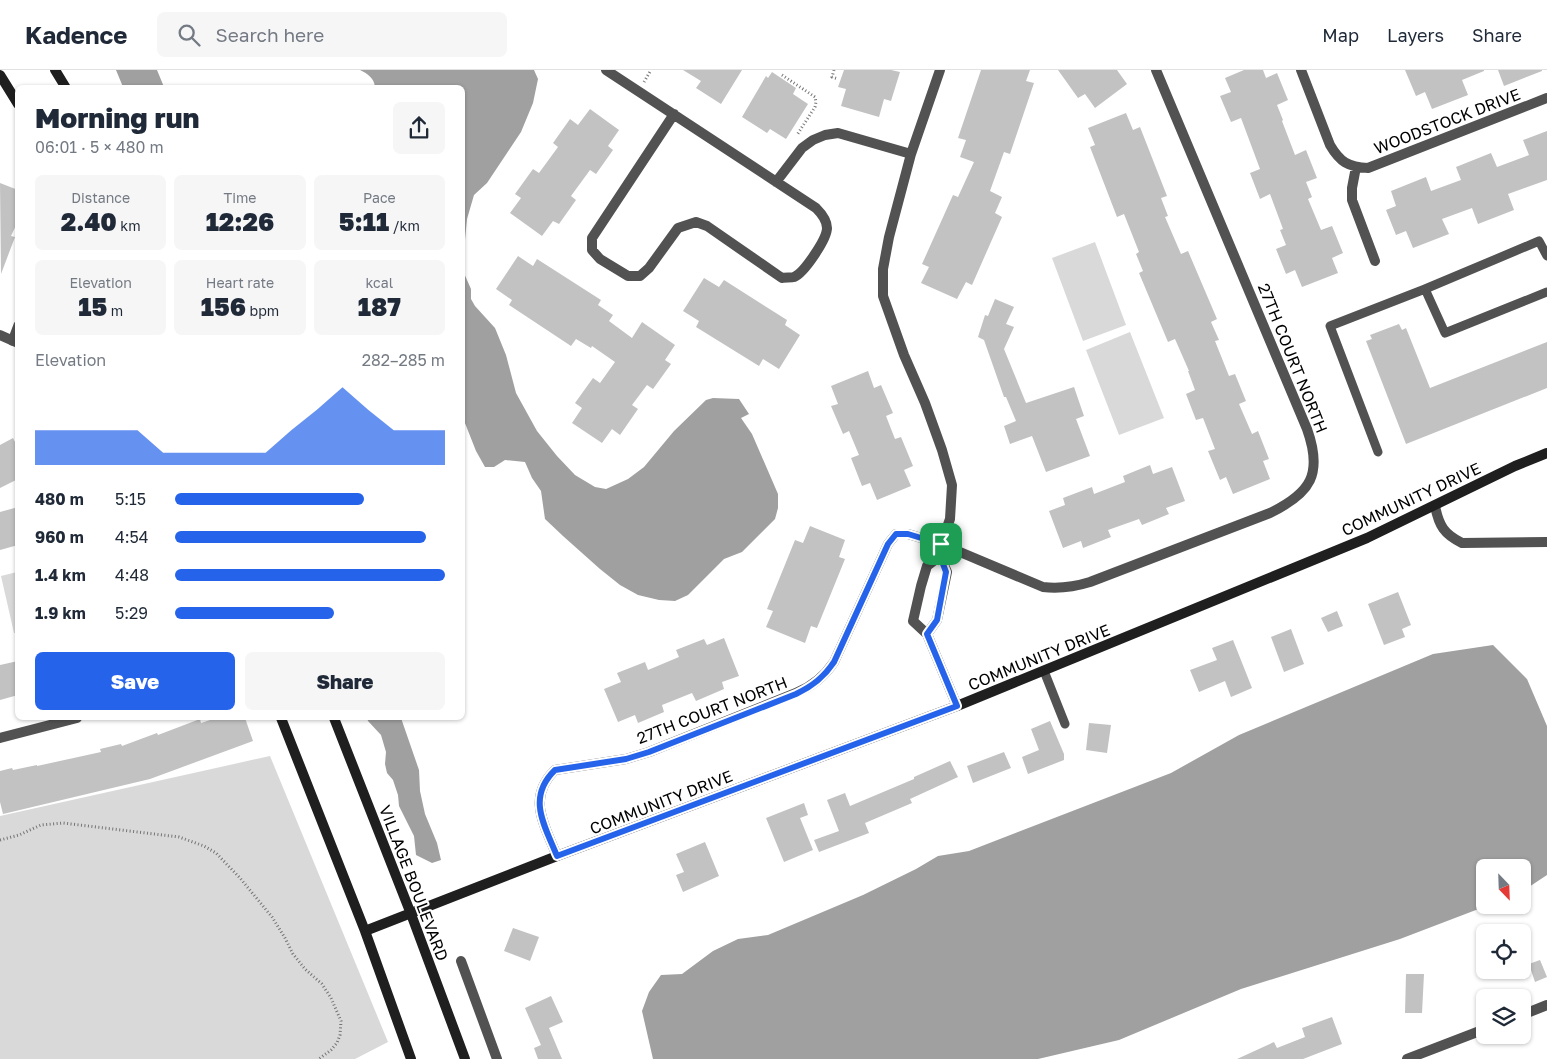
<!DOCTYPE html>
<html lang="en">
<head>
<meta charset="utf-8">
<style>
  :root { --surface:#fff; --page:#f6f6f7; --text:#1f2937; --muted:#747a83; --line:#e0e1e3; --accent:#2563eb }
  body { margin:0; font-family:"Golos Text",sans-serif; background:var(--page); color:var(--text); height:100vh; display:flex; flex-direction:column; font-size:19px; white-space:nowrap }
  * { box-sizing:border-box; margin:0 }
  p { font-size:16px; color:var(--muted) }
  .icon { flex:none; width:28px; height:28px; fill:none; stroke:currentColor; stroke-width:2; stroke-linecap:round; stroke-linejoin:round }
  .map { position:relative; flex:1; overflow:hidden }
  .sheet { position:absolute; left:15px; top:15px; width:450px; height:635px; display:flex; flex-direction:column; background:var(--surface); border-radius:8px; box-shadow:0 1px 4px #0004 }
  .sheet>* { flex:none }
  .needle { width:32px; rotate:157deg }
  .buttons { position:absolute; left:1476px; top:789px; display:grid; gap:10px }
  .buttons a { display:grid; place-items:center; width:55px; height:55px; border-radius:8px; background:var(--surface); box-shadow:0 1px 4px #0004; font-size:25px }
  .pin { position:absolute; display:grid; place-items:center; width:42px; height:42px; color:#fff; margin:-21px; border-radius:10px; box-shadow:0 2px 8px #0006 }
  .round { display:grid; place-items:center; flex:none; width:52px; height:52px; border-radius:8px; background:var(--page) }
  .head { display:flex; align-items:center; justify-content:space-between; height:85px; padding:0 20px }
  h1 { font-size:28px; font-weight:800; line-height:38px }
  .stats { display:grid; grid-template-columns:repeat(3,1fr); gap:8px; height:85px; padding:5px 20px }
  .stats div { display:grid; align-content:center; border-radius:8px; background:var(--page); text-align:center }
  .stats b { font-size:25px; font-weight:800 }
  .stats small { font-size:14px; font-weight:400 }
  .stats p { font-size:14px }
  .chart { height:140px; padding:10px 20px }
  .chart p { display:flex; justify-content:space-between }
  .chart svg { width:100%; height:90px; margin-top:5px; fill:var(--accent); opacity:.7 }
  .cta { display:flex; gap:10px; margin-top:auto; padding:10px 20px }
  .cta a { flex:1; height:58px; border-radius:8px; background:var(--accent); color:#fff; font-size:20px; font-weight:800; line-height:58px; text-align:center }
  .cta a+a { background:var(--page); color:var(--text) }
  ul { padding:0 20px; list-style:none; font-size:16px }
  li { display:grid; grid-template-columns:80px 60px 1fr; align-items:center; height:38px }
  li i { height:12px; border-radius:6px; background:var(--accent) }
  header { display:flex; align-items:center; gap:30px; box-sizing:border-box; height:70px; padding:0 25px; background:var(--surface); border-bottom:1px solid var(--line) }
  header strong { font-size:24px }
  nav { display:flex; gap:28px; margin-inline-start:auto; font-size:18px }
  .search { width:350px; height:45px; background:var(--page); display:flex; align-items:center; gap:12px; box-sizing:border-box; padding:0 18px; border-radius:8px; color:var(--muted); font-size:19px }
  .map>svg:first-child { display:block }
  .green { fill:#d9d9d9 }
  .water { fill:#a0a0a0 }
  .building { fill:#c2c2c2 }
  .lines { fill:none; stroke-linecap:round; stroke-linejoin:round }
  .path { stroke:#747474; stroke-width:3; stroke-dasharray:1 2.5; stroke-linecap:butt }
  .lane { stroke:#525252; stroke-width:9 }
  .street { stroke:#525252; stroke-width:10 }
  .secondary { stroke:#1f1f1f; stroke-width:10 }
  .route-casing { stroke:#fff; stroke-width:10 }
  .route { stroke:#2563eb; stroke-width:6 }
  .labels { text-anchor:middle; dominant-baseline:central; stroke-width:4; stroke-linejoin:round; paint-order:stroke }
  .street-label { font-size:16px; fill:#000; stroke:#fff }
</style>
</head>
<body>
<header>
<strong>Kadence</strong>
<div class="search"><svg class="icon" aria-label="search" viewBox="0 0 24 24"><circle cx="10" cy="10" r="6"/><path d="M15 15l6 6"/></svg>Search here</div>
<nav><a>Map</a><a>Layers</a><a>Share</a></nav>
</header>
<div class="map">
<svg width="1547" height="989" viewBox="0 0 1547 989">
  <rect width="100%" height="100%" fill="#fff"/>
  <!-- green -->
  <path class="green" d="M 1095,172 L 1126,255 L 1083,271 L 1052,188 Z
    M 1130,262 L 1164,348 L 1119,365 L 1086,280 Z
    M 17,502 L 17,563 L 14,563 L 1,506 Z
    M 270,686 L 388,972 L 355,989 L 0,989 L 0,746 Z"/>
  <!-- water -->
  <path class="water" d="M 116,0 L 157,0 L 164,17 L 123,17 Z
    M 360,0 L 534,0 L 538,9 L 533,33 L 521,62 L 487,113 L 474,125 L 467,149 L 465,170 L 463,176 L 462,18 L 375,17 C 374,8 368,4 360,0 Z
    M 463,201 L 471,219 L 471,229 L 475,236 L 495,258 L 506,285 L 516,323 L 537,361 L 557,386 L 575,405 L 595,417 L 606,419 L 628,409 L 644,397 L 674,361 L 706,330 L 713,328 L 739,329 L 749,344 L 741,348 L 752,364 L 778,424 L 778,438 L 775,449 L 742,482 L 724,489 L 688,525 L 675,531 L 659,530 L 638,525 L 620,515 L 600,499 L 563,466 L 545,449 L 541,421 L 532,408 L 525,392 L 505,390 L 494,397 L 485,397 L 476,381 L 463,348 Z
    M 1493,575 L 1527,609 L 1547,656 L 1547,805 L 1523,821 L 1522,798 L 1485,798 L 1485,835 L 1489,835 L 1400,869 L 1241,919 L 1119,970 L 1038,989 L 653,989 L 642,941 L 649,922 L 661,905 L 682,904 L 713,881 L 738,869 L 768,865 L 863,825 L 916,799 L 938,786 L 969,781 L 1171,703 L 1239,665 L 1433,584 Z
    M 367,648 L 401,648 L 419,700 L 420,721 L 425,744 L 437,773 L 441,790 L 432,793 L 416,785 L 414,766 L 399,736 L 398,725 L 393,710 L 387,703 L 385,694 L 386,682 L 381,665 L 368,651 Z"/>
  <!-- building -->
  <path class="building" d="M 683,0 L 742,0 L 721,34 L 696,18 L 701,11 Z
    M 844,0 L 891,0 L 900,2 L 891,31 L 884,29 L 879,47 L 841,36 L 846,19 L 838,17 Z
    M 981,0 L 1030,0 L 1026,11 L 1034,13 L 1010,84 L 1004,82 L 990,121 L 1002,127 L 995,143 L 1002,147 L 972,215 L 966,212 L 957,229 L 921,213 L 929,197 L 922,194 L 953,125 L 958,127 L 974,92 L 960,87 L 966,70 L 958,68 Z
    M 1058,0 L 1117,0 L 1127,14 L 1095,38 L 1085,24 L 1078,28 Z
    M 1244,0 L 1263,0 L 1266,8 L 1277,3 L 1288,30 L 1277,35 L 1283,50 L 1282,51 L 1295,85 L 1306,80 L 1317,108 L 1306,112 L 1312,127 L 1308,129 L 1321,160 L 1332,156 L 1343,183 L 1332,188 L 1338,203 L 1302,217 L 1295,200 L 1286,204 L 1276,179 L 1286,175 L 1280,160 L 1283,159 L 1270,124 L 1260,129 L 1250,103 L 1260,99 L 1241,48 L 1231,52 L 1220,26 L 1231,22 L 1225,8 Z
    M 1405,0 L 1484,0 L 1484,1 L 1462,10 L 1468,25 L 1432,39 L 1425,22 L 1416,26 Z
    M 1498,0 L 1542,0 L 1542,1 L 1504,16 Z
    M 772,2 L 796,18 L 793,24 L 808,34 L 786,69 L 770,59 L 767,63 L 742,47 L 766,6 L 768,8 Z
    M 590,39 L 619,60 L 608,76 L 613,80 L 596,104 L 590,100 L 571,126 L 576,130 L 559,154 L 553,151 L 542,166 L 510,143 L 521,128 L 515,124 L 533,99 L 539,103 L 558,77 L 553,73 L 570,49 L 578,55 Z
    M 1126,43 L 1133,60 L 1140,57 L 1167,126 L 1161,128 L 1168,146 L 1165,147 L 1181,184 L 1188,181 L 1217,249 L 1211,252 L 1219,270 L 1215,271 L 1229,306 L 1235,304 L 1246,331 L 1239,334 L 1252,364 L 1258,361 L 1269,389 L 1263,391 L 1270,409 L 1233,424 L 1226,407 L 1220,410 L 1208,381 L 1215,379 L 1203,348 L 1196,350 L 1186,324 L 1195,320 L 1188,301 L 1189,301 L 1175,269 L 1168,272 L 1139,203 L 1143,201 L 1136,184 L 1139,182 L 1124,144 L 1117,147 L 1090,77 L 1095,75 L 1088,58 Z
    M 1547,61 L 1547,110 L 1508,124 L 1514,140 L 1478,154 L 1472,138 L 1442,149 L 1449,164 L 1413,178 L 1406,161 L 1396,165 L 1386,140 L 1396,136 L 1391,121 L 1426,107 L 1431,121 L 1461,110 L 1456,97 L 1491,83 L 1497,97 L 1529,85 L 1523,70 Z
    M 0,113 L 18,120 L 18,151 L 11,166 L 15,167 L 1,204 Z
    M 518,186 L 533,196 L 537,189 L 601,230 L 598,235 L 613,245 L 609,251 L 632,268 L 642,252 L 675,275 L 665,290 L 671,294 L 653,319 L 647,315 L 632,335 L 638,339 L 620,365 L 612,359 L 602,373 L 572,353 L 582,338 L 575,333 L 593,308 L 600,313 L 615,292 L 592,276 L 591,278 L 576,269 L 571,276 L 509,235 L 512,230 L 496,219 Z
    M 704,208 L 719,217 L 724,210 L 787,250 L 785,255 L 800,265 L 779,299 L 763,289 L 759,296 L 696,257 L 699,251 L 683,241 Z
    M 995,229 L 1014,237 L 1006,254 L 1014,257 L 1004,279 L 1026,333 L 1074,317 L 1084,346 L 1076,349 L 1090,386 L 1046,402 L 1032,366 L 1010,374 L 1004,356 L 1016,351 L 1006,327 L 1004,327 L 984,270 L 978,267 L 985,245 L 988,246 Z
    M 1399,254 L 1402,260 L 1406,258 L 1430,318 L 1547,272 L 1547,318 L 1406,374 L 1366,271 L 1372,269 L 1370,265 Z
    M 868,301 L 874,318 L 881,315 L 893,343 L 886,346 L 895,369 L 901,367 L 913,396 L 904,400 L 911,416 L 877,430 L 870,413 L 862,416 L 851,388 L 859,385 L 849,361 L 843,364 L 831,336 L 838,334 L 831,316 Z
    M 13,368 L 18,378 L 18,409 L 0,418 L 0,375 Z
    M 1150,395 L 1153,404 L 1172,397 L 1185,431 L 1166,438 L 1169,444 L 1142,455 L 1139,449 L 1108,460 L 1111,467 L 1083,478 L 1081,471 L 1063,478 L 1049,441 L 1065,435 L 1063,428 L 1092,417 L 1094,424 L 1125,412 L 1123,406 Z
    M 18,437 L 18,475 L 0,480 L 0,442 Z
    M 810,456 L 845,470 L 839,487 L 845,489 L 817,558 L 811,556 L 805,573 L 766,557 L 773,541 L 767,539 L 795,470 L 803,473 Z
    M 1398,522 L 1411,555 L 1402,559 L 1405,567 L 1384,575 L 1368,534 Z
    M 1337,541 L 1343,556 L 1328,562 L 1321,548 Z
    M 1291,559 L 1304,594 L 1284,602 L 1271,567 Z
    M 724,568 L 739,606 L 722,612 L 724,619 L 696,631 L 692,623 L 662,635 L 664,642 L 638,653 L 635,645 L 618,652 L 604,619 L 621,612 L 617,603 L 645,592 L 648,600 L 679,587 L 676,580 L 704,569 L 707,575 Z
    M 1233,570 L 1252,618 L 1231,627 L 1225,611 L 1199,622 L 1190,600 L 1217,590 L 1212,578 Z
    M 18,591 L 18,625 L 0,630 L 0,595 Z
    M 216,648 L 245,648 L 253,671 L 150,709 L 3,744 L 0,732 L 0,701 L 12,698 L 13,700 L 37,695 L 37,696 L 101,682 L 100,679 L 121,674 L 122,676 L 157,663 L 158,665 L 200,649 L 201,653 Z
    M 1050,651 L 1064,684 L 1064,690 L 1028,704 L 1022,687 L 1039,680 L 1031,659 Z
    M 1089,653 L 1111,655 L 1107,683 L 1086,680 Z
    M 1004,682 L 1011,698 L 973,713 L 967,696 Z
    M 950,691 L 958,707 L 910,729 L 912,733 L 865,753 L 869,763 L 819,782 L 814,770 L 839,761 L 827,730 L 845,723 L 850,736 L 914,709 L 914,707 Z
    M 804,733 L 808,745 L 800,748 L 813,780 L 784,792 L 766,748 Z
    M 705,772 L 719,806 L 683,822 L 676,805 L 684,802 L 676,784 Z
    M 513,858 L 539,867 L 530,891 L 504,881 Z
    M 1540,890 L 1547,907 L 1535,912 L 1529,894 Z
    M 1406,904 L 1424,904 L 1422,943 L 1405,943 Z
    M 551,926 L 563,952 L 549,958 L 562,989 L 538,989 L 534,978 L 541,975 L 525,938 Z
    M 1332,947 L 1342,974 L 1303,989 L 1237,989 L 1274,972 L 1277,978 L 1305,967 L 1302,958 Z"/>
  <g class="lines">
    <!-- path -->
    <path class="path" d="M 834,0 L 832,7 L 838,9
      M 782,5 L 815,27 L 816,32 L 815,37 L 797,65
      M 644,12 L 651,0
      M 0,770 L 19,765 L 41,755 L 63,753 L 179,767 L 204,776 L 216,783 L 240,808 L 272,847 L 285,868 L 293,884 L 305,899 L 322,914 L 331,928 L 341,951 L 340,965 L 337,973 L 331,980 L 319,989"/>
    <!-- lane -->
    <path class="lane" d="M 1547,186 L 1539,171 L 1425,219 L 1445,263 L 1547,222
      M 12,271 L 18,255
      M 1378,382 L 1330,256 L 1425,219
      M 1044,601 L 1065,654"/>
    <!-- street -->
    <path class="street" d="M 606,0 L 816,138 C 822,144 827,150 827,158 C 827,169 804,203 794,207 C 791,208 785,207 782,208 L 707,156 L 696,152 L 678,158 L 649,198 L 640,206 L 628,206 L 600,189 L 592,180 L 592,168 L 674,44
      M 1301,0 L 1330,75 C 1340,92 1348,97 1368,98 L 1547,28
      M 1356,97 L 1352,118 L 1352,130 L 1375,191
      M 776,112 L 802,78 L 813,70 L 825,65 L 838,63 L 911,84
      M 0,265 L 18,273
      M 1435,436 C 1439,456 1444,464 1462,473 L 1547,472
      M 940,486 L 927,496 L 921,516 L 913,551 L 927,564 L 957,636
      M 927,564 L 937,550 L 947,502 L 940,486 L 941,474 L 950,449 L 952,415 L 942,380 L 925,333 L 904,285 L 883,226 L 883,199 L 889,167 L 911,84 L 940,0
      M 0,668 L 77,648
      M 557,786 C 545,756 526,728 555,700 L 626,689 L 649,682 L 796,623 C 813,616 824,607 834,592 L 888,474 L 896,464 L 908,464 L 941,474 L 1043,517 C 1060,519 1074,517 1090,512 L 1270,443 C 1311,423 1323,404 1307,359 L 1156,0
      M 461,891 L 497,989
      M 1522,945 L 1547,935
      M 1407,989 L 1485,959"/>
    <!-- secondary -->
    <path class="secondary" d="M 55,0 L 66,18
      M 0,5 L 18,34
      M 281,648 L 365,861 L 411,989
      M 334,648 L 411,844 L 465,989
      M 365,861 L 557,786 L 957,636 L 1367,468 L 1515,396 L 1547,383"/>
  </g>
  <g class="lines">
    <!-- route casing -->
    <g class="route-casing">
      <path id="route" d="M 896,464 L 908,464 L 941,474 L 940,486 L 946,502 L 937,550 L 927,564 L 957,636 L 557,786 C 545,756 526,728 555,700 L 626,689 L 649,682 L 796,624 C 813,616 824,607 834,592 L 888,474 Z"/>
    </g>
    <!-- route -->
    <use href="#route" class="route"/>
  </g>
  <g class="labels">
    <!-- street labels -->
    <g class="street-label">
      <text transform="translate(1447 51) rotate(-21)">WOODSTOCK DRIVE</text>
      <text transform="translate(1293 288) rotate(68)">27TH COURT NORTH</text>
      <text transform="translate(1411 429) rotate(-25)">COMMUNITY DRIVE</text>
      <text transform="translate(1039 587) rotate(-22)">COMMUNITY DRIVE</text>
      <text transform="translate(712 640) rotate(-21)">27TH COURT NORTH</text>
      <text transform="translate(661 732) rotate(-21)">COMMUNITY DRIVE</text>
      <text transform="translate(414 813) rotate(69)">VILLAGE BOULEVARD</text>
    </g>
  </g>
</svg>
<div class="buttons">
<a><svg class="needle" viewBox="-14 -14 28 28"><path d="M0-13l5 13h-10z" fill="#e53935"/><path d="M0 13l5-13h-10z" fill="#747a83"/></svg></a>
<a><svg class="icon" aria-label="locate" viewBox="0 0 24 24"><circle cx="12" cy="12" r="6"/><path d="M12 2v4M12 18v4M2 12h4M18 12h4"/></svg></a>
<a><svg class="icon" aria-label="layers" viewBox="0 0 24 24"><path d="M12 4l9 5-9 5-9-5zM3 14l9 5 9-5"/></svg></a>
</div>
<div class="pin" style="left:941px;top:474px;background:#1e9e55"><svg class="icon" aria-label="arrive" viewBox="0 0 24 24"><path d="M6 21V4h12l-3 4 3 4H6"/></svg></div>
<section class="sheet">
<div class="head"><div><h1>Morning run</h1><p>06:01 · 5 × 480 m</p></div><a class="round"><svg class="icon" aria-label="share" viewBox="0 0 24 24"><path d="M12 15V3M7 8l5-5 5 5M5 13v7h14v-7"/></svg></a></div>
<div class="stats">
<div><p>Distance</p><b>2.40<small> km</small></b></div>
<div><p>Time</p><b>12:26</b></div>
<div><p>Pace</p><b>5:11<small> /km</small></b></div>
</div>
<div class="stats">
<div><p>Elevation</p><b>15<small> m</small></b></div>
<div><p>Heart rate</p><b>156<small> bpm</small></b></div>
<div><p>kcal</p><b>187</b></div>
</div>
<div class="chart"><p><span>Elevation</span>282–285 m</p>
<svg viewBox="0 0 160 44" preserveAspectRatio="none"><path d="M0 44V27L10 27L20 27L30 27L40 27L50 38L60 38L70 38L80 38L90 38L100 27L110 17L120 6L130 17L140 27L150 27L160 27V44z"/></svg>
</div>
<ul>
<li><b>480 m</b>5:15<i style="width:70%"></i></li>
<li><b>960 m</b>4:54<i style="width:93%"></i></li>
<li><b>1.4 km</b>4:48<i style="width:100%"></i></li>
<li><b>1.9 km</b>5:29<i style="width:59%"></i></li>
</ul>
<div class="cta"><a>Save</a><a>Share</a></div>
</section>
</div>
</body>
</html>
